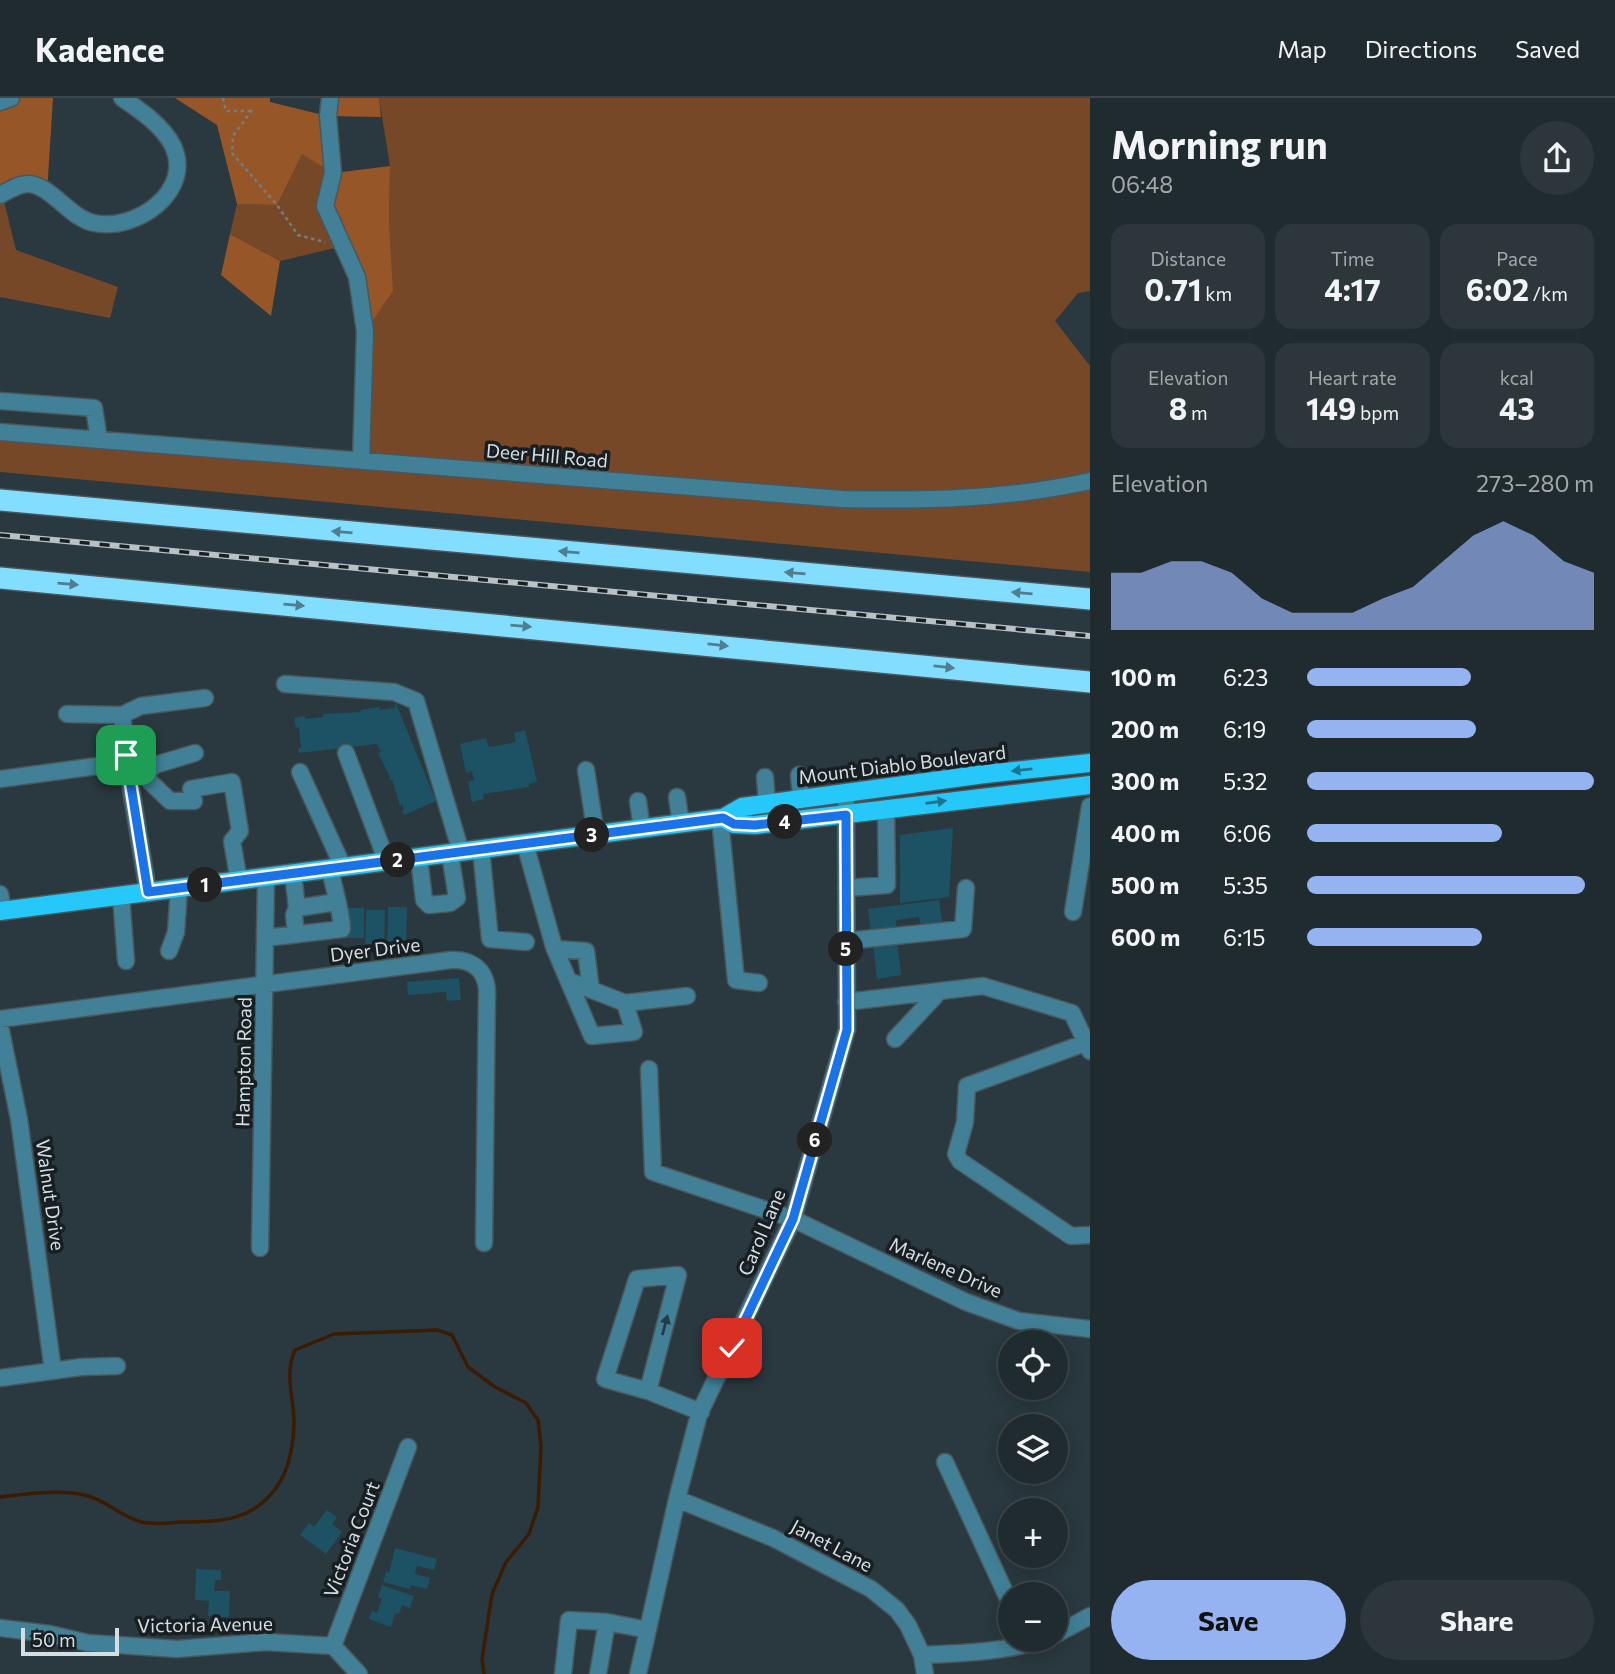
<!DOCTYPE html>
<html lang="en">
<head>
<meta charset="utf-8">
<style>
  :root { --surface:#202b2f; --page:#2d373b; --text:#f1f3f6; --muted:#a2a7aa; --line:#3d474b; --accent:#95b2f1 }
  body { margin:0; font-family:Commissioner,sans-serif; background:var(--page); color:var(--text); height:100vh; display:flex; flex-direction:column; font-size:26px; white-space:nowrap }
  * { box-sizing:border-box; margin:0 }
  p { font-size:23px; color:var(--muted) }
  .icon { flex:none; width:38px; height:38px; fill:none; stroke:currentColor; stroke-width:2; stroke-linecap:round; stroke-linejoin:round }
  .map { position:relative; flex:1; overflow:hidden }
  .drawer { display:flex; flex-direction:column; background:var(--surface); width:525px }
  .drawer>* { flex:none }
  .controls { position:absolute; left:998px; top:1232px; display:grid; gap:14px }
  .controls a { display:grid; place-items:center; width:70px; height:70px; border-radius:50%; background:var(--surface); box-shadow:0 4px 18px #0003,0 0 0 2px var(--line); font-size:35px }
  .scale { position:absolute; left:21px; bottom:18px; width:98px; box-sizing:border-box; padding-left:7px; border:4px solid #d5dee2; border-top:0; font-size:19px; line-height:24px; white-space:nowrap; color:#d5dee2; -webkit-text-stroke:5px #181f22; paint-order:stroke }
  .pin { position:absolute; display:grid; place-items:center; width:60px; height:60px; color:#fff; margin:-30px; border-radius:14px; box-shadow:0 4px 10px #0006 }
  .km { position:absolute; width:35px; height:35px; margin:-18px; border-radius:50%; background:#222; color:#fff; font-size:19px; line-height:35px; text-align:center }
  .round { display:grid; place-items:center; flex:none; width:74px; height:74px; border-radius:37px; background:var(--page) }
  .overview { display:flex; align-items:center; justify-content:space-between; height:119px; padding:0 21px }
  h1 { font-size:38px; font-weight:700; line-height:52px }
  .metrics { display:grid; grid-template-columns:repeat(3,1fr); gap:10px; height:119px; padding:7px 21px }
  .metrics div { display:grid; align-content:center; border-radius:18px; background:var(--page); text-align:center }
  .metrics b { font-size:30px; font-weight:700 }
  .metrics small { font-size:19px; font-weight:400 }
  .metrics p { font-size:19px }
  .chart { height:196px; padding:14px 21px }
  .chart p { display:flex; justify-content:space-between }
  .chart svg { width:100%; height:126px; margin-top:7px; fill:var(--accent); opacity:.7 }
  .button { display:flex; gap:14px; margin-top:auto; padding:14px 21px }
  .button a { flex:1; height:80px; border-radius:42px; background:var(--accent); color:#111; font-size:28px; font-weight:700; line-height:80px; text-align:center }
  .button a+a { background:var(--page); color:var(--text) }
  ul { padding:0 21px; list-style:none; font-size:23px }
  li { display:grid; grid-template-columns:112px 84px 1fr; align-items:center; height:52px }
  li i { height:18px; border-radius:9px; background:var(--accent) }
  header { display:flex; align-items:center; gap:42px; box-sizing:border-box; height:98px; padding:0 35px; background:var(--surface); border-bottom:2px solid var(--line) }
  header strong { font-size:33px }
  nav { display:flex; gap:38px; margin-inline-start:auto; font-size:24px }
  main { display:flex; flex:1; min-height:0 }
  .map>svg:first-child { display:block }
  .green { fill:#764828 }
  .forest { fill:#965628 }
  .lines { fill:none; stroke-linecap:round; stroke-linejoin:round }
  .stream { stroke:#3b1b02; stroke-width:3.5 }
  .building { fill:#1d5164 }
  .minor-casing { stroke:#49575c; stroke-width:19 }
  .major-casing { stroke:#49575c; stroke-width:21 }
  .highway-casing { stroke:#49575c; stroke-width:24 }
  .path { stroke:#727e83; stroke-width:2.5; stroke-dasharray:3.5 3.5; stroke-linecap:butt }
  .minor { stroke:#418097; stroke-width:16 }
  .major { stroke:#25c8f8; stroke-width:18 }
  .highway { stroke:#83ddff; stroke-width:21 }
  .rail-casing { stroke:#b8c2c6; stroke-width:6 }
  .rail { stroke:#181f22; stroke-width:3.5; stroke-dasharray:10; stroke-linecap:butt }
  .oneway { fill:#4e7e90 }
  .oneway2 { fill:#1e748d }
  .oneway3 { fill:#243c45 }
  .route-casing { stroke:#fff; stroke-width:14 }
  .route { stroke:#1a73e8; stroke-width:9 }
  .labels { text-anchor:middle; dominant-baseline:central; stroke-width:7; stroke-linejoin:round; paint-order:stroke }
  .street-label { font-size:19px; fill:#d5dee2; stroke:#181f22 }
</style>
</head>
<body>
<header>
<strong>Kadence</strong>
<nav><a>Map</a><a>Directions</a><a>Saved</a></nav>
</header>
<main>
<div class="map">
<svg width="1090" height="1576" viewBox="0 0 1090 1576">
  <rect width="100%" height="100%" fill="#2a393f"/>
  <!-- green -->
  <path class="green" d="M 379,0 L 1090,0 L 1090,193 L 1078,195 L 1055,223 L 1090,268 L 1090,474 L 0,374 L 0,334 L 361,363 L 365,233 L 389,127 L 390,68 Z
    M 302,55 L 333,75 L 343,148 L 280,163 L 230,136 L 237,106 L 277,107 Z
    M 2,95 L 16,152 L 118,189 L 110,220 L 0,199 L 0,97 Z"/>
  <!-- forest -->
  <path class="forest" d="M 11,0 L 53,0 L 47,95 L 37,88 L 0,97 L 0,8 Z
    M 175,0 L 270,0 L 270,4 L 327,18 L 330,0 L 379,0 L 381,19 L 328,18 L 334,75 L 390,68 L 389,127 L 393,193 L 365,233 L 357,179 L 325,108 L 333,75 L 302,56 L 277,107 L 237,106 L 217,27 Z
    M 230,136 L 280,163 L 271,218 L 221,177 Z"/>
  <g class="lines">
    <!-- stream -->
    <path class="stream" d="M 0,1399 C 25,1396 55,1392 80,1396 C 106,1401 119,1418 142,1424 C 154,1427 168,1425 180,1424 C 221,1424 258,1423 281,1382 C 290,1367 294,1342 294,1325 C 294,1299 284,1277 295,1252 L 334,1236 L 437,1232 L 452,1237 L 468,1269 L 495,1289 L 526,1305 L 538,1322 L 541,1348 L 538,1409 L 529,1436 L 506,1464 L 492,1496 L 482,1561 L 484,1576"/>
  </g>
  <!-- building -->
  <path class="building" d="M 395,603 L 436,703 L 404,717 L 402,713 L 404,712 L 402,706 L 400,708 L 392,681 L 389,683 L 390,679 L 378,655 L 381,654 L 377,646 L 299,655 L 298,650 L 301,650 L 299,629 L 296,630 L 294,620 L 305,618 L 305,621 L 323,619 L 323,616 L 361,614 L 360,612 L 380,609 L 379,612 L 395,610 Z
    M 525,632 L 537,684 L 529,686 L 529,689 L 483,696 L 484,701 L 472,704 L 468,684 L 474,682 L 472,673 L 466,675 L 460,646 L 486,640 L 488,648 L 491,649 L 516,644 L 514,635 Z
    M 953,730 L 949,799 L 900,805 L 900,737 Z
    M 939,802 L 943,830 L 921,832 L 919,819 L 896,822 L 897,833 L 871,836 L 868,811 Z
    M 388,809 L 407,809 L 406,851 L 387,851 Z
    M 345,810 L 364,810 L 364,840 L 345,840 Z
    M 366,812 L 385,812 L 384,854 L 365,854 Z
    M 897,842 L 901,877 L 877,881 L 873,845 Z
    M 459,880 L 461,902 L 447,903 L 446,894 L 408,897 L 407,884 Z
    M 327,1412 L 337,1419 L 332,1426 L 342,1434 L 326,1456 L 300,1437 L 309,1425 L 314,1429 Z
    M 395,1450 L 437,1461 L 434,1472 L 417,1468 L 415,1476 L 430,1480 L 427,1491 L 411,1487 L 410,1491 L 383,1484 L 386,1474 L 389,1475 Z
    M 196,1471 L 221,1472 L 221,1482 L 215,1482 L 214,1493 L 230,1493 L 229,1519 L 208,1518 L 209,1503 L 195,1502 Z
    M 382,1487 L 414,1498 L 410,1510 L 402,1507 L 399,1516 L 395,1515 L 391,1529 L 369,1521 L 372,1513 L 377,1515 L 382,1501 L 378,1499 Z"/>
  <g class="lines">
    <!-- minor casing -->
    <g class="minor-casing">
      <path id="minor" d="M 330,0 L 328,18 L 333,75 L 325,108 L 357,179 L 365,233 L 361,363
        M 0,4 L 11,0
        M 0,97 C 9,92 20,85 30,86 C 52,89 70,120 94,125 C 136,134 194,93 173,48 C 163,28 140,12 122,0
        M 0,303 L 94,310 L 99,342
        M 0,334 L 842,401 C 925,403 1008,401 1090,383
        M 285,586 L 394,594 L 416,603 L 461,754
        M 67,616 L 122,617 L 141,608 L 205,600
        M 122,617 L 130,685 L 148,794
        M 195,655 L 155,667 L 144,678 L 170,703 L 194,703 L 191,691 L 232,684 L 240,733 L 232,743 L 239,783
        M 346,655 L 387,764
        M 586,672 L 596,737
        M 300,674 L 343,769
        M 799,677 L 801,700
        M 765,679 L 767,705
        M 0,681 L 127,664
        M 677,699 L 681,726
        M 638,703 L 642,731
        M 720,721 L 736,882 L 759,885
        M 525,746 L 554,849 L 592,938 L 634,934 L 625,905 L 569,883
        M 481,752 L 490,841 L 526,844
        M 419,760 L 424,802 L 429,807 L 450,805 L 457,800 L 450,756
        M 293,776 L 297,810 L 294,817 L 296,836
        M 846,790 L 887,787 L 886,711
        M 0,796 L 3,813
        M 121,798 L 126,863
        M 297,810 L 337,804
        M 1073,814 L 1090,708
        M 265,840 L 342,831 C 341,810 334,792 330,771
        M 846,843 L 963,831 L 966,790
        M 555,851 L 586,853 L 591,892
        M 169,853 L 176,834 L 179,790
        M 846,904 L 983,888 L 1072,915 L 1090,953
        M 625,905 L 687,898
        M 0,921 L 451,862 C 471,861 485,871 487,891 L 484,1145
        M 0,928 L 19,1021 L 53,1273
        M 895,941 L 940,893
        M 1085,945 L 967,988 L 965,1024 L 956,1056 L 960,1063 L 1071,1138 L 1090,1137
        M 649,971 L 653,1074 L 793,1121 L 966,1204 L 1019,1223 L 1090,1231
        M 260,1150 L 266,779
        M 0,1280 L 81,1269 L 117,1268
        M 648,1293 L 678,1177 L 637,1181 L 605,1281 L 648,1293 L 701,1314
        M 945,1364 L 1010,1505
        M 677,1401 L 773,1440 L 871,1491 L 897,1512 L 908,1527 L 922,1557 L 925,1576
        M 0,1530 L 50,1536 L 88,1545 L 177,1551 L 266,1544 L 333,1548 L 359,1576
        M 1055,1537 L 1090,1518
        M 333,1548 L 408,1349
        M 922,1557 C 962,1555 1004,1554 1043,1542
        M 563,1576 L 569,1522 L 607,1524 L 648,1532
        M 598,1576 L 607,1524
        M 638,1576 L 677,1401 L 699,1316 L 793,1121 L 847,931 L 846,694"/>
    </g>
    <!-- major casing -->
    <g class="major-casing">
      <path id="major" d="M 723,720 L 734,726 L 755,727 L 1090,687
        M 0,813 L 723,720 L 742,709 L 985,676 L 1090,665"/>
    </g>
    <!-- highway casing -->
    <g class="highway-casing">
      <path id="highway" d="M 0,402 L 1090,501
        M 0,480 L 1090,584"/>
    </g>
    <!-- path -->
    <path class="path" d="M 223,0 L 226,13 L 251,13
      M 252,12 L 233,38 L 232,55 L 277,107 L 298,137 L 325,144"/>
    <!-- minor -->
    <use href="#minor" class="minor"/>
    <!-- major -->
    <use href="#major" class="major"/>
    <!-- highway -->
    <use href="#highway" class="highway"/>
    <!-- rail casing -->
    <g class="rail-casing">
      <path id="rail" d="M 0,437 L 1090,538"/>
    </g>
    <!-- rail -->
    <use href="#rail" class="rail"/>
  </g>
  <!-- one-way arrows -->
  <defs><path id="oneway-solid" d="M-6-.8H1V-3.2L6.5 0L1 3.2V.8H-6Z" transform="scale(1.75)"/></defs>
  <g class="oneway">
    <use href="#oneway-solid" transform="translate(342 434) rotate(-175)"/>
    <use href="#oneway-solid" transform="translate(569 454) rotate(-175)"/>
    <use href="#oneway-solid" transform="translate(795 475) rotate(-175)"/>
    <use href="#oneway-solid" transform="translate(68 486) rotate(5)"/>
    <use href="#oneway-solid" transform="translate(1022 495) rotate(-175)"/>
    <use href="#oneway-solid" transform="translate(294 507) rotate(5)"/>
    <use href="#oneway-solid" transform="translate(521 528) rotate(5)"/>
    <use href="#oneway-solid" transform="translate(718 547) rotate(6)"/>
    <use href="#oneway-solid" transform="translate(944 569) rotate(6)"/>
  </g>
  <g class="oneway2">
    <use href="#oneway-solid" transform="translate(1022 672) rotate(174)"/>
    <use href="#oneway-solid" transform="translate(936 704) rotate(-8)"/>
  </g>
  <use class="oneway3" href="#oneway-solid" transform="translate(665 1227) rotate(-75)"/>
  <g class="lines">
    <!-- route casing -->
    <g class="route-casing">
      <path id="route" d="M 126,657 L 148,794 L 723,720 L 734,726 L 755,727 L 846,717 L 847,932 L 793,1121 L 732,1250"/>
    </g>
    <!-- route -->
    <use href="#route" class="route"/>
  </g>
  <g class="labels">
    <!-- street labels -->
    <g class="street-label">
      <text transform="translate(547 357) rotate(5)">Deer Hill Road</text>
      <text transform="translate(902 666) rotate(-7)">Mount Diablo Boulevard</text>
      <text transform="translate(375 851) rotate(-7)">Dyer Drive</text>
      <text transform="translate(243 964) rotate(-89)">Hampton Road</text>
      <text transform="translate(51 1097) rotate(82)">Walnut Drive</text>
      <text transform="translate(761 1134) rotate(-67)">Carol Lane</text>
      <text transform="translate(946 1169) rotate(24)">Marlene Drive</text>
      <text transform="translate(351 1441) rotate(-69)">Victoria Court</text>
      <text transform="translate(832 1447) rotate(28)">Janet Lane</text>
      <text transform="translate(205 1526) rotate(-1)">Victoria Avenue</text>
    </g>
  </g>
</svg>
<div class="controls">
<a><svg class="icon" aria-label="locate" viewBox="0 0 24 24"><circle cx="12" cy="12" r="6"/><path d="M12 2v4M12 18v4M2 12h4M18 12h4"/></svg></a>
<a><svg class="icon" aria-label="layers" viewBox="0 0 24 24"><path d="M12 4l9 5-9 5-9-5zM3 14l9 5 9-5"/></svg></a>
<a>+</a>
<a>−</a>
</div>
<div class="scale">50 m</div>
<div class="pin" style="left:126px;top:657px;background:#1e9e55"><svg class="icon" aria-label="arrive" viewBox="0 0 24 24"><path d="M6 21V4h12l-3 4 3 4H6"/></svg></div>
<div class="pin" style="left:732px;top:1250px;background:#d93025"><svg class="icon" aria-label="check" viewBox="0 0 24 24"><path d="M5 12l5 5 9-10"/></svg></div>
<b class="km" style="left:205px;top:787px">1</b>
<b class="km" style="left:398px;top:762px">2</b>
<b class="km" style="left:592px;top:737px">3</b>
<b class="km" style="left:785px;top:724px">4</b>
<b class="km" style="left:846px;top:851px">5</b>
<b class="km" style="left:815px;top:1042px">6</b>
</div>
<section class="drawer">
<div class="overview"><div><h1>Morning run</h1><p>06:48</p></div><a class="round"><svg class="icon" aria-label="share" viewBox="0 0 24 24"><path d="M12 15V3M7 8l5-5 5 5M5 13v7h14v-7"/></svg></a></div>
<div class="metrics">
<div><p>Distance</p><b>0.71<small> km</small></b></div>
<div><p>Time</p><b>4:17</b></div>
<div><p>Pace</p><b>6:02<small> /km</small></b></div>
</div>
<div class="metrics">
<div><p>Elevation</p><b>8<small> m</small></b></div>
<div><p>Heart rate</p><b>149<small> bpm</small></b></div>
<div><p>kcal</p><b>43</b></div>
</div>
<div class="chart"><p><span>Elevation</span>273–280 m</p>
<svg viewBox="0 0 160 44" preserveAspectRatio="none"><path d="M0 44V24L10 24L20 20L30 20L40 24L50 33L60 38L70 38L80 38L90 33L100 29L110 20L120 11L130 6L140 11L150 20L160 24V44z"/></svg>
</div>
<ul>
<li><b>100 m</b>6:23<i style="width:57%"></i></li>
<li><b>200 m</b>6:19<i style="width:59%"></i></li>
<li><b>300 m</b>5:32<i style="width:100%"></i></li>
<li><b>400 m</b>6:06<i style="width:68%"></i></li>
<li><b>500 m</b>5:35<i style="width:97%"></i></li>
<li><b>600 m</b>6:15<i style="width:61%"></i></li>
</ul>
<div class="button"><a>Save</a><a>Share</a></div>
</section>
</main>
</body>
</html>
